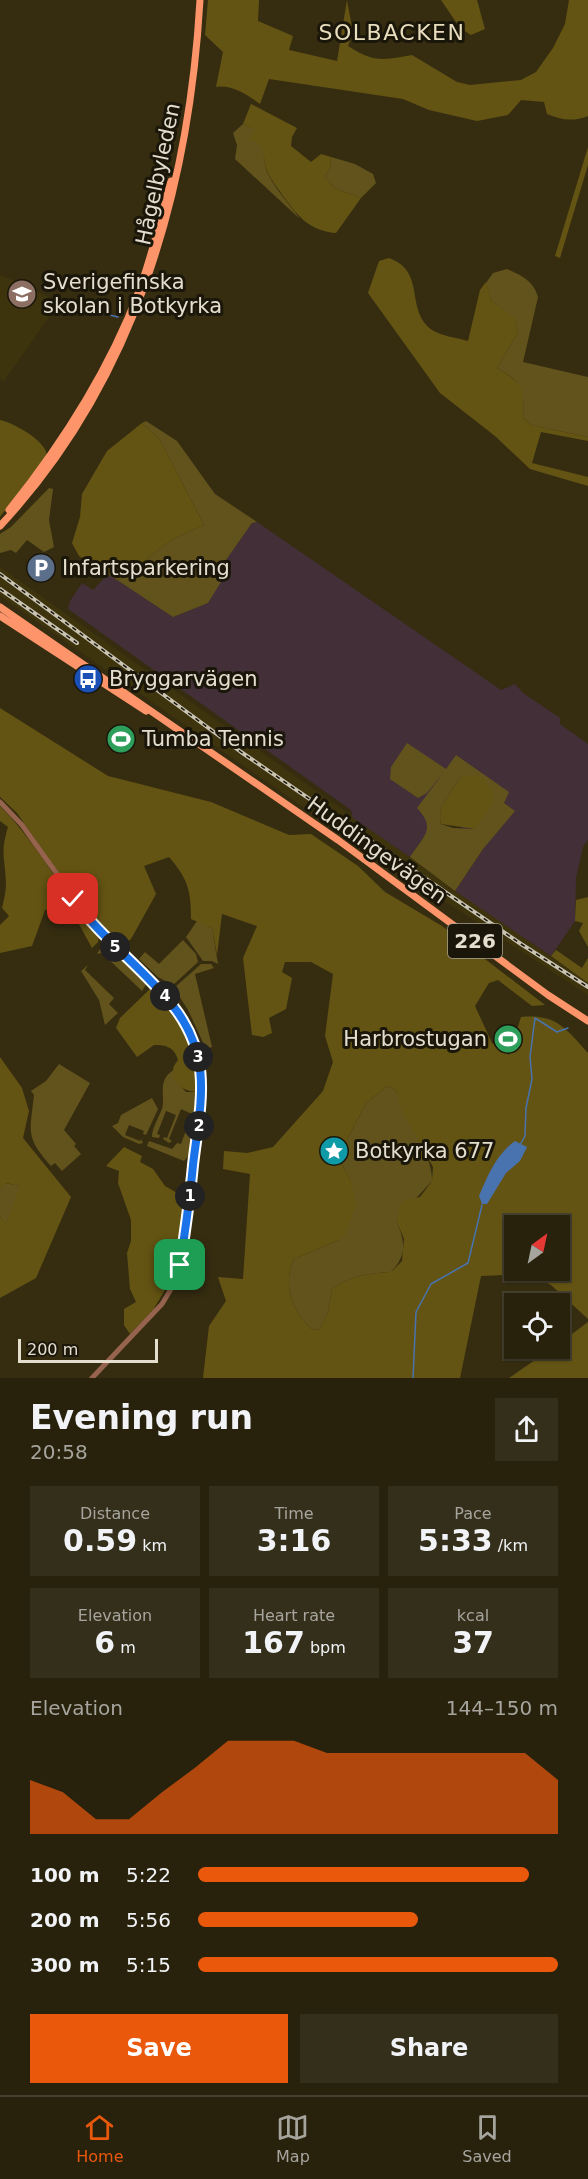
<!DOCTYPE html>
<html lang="en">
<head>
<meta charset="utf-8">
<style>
  :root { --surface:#28220d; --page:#342f1b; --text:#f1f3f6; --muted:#a5a49d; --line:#443f2e; --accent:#ea580c }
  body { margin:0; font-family:"DejaVu Sans",sans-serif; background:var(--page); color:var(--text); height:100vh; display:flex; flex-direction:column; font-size:22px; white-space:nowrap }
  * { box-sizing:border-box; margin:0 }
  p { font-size:20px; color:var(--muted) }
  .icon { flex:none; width:33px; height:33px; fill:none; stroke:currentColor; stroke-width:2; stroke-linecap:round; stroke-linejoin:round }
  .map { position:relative; height:1378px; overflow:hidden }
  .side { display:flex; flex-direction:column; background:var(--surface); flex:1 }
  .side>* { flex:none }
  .needle { width:39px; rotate:33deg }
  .buttons { position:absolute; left:504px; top:1215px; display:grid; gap:12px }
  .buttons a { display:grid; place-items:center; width:66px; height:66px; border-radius:0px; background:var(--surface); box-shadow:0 2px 4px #0004,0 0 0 2px var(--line); font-size:30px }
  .scale { position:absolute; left:18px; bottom:15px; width:140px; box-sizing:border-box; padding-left:6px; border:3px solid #e3dece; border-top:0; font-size:16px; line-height:21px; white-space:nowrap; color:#e3dece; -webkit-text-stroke:4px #1a160a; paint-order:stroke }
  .pin { position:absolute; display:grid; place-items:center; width:51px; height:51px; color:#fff; margin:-26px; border-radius:12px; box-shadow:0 3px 9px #0006 }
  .km { position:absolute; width:30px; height:30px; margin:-15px; border-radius:50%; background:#222; color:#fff; font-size:16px; line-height:30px; text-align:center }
  .round { display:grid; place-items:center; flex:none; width:63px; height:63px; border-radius:0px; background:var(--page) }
  .summary { display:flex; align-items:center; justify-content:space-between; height:102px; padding:0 30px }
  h1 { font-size:33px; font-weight:600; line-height:45px }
  .metrics { display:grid; grid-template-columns:repeat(3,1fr); gap:9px; height:102px; padding:6px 30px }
  .metrics div { display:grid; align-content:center; border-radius:0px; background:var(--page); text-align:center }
  .metrics b { font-size:30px; font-weight:600 }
  .metrics small { font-size:16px; font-weight:400 }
  .metrics p { font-size:16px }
  .chart { height:168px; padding:12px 30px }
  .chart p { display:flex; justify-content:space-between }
  .chart svg { width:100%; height:108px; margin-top:6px; fill:var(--accent); opacity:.7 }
  .primary-button { display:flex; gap:12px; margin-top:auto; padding:12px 30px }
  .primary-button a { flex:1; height:69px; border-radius:0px; background:var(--accent); color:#fff; font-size:24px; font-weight:600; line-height:69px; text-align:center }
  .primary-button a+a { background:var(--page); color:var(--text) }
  ul { padding:0 30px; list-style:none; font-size:20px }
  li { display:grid; grid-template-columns:96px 72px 1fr; align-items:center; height:45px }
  li i { height:15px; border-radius:8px; background:var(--accent) }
  .dock { display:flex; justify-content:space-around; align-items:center; height:84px; border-top:2px solid var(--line); background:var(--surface); font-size:16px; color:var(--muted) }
  .dock a { display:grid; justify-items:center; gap:3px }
  .dock .on { color:var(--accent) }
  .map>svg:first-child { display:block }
  .built { fill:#3d330d }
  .industrial { fill:#422f38 }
  .green { fill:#62531c; fill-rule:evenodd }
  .forest { fill:#645413; fill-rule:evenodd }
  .water { fill:#4973ae }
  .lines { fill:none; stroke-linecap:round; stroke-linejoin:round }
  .stream { stroke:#4973ae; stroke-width:1.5 }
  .minor { stroke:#96634e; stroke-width:5 }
  .major { stroke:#fe956a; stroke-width:7 }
  .rail-casing { stroke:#c9c3b2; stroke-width:4 }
  .rail { stroke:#1a160a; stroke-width:1.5; stroke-dasharray:4.5; stroke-linecap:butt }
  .route-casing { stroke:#fff; stroke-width:12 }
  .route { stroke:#1a73e8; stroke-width:8 }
  .labels { text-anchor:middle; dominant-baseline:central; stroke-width:6; stroke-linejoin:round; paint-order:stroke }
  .shield { fill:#1a160a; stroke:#a7a293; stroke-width:1.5 }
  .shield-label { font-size:20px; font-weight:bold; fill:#e3dece }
  .street-label { font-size:21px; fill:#e3dece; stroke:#1a160a }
  .poi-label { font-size:21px; fill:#e3dece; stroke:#1a160a; text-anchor:start }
  .neighbourhood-label { font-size:22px; letter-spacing:1.5px; fill:#e8debd; stroke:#1a160a }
</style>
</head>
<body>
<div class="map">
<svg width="588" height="1378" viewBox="0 0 588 1378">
  <rect width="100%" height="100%" fill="#362d11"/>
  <!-- built -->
  <path class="built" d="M 0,275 L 28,286 L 59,303 L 4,381 L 0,379 Z
    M 0,567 L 588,983 L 588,995 L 343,835 L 0,596 Z"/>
  <!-- industrial -->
  <path class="industrial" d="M 257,522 L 501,690 L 515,684 L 523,693 L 560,718 L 560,724 L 588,744 L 588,840 L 583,847 L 576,878 L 575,921 L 551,956 L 455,891 L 483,849 L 429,795 L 418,808 L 428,819 L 429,830 L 410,857 L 353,818 L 351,810 L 68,609 L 70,601 L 82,583 L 93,590 L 108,574 L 173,617 L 208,603 L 205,571 L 212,561 L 221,566 L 252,523 Z"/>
  <!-- green -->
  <path class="green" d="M 243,124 L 257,130 L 248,141 L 254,139 C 268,149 262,161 268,174 C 276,190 290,205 300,219 L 235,159 L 237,145 L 233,133 Z
    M 331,157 L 355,164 L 373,174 L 376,183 L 361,198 L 334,188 L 325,176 L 330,168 Z
    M 507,269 C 521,275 534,281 538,297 L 523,362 L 588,377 L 588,437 L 531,425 L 523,418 C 524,390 524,383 497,368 L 518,332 L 515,320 L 491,300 L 486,283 L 493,273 Z
    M 146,421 L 177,441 L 215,494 L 257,522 L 252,523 L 221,567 L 212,562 L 205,571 L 221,582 L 208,603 L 173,617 L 117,580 L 135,574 L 148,558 L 173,539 L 204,525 L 160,440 L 142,423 Z
    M 49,488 L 53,489 L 49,520 L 54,547 L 44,552 L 27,540 L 16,553 L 11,550 L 0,553 L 0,534 L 11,527 Z
    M 407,743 L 446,769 L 456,755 L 509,792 L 504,803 L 515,811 L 483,849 L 455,891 L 410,857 C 423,837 437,829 417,808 L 444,772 L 427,793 L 418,798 L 390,779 L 391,767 ZM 461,777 L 475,829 L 453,828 L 441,824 C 436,808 452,789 461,777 Z
    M 197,921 L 212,928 L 218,964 L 212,961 L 203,961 L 186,937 Z
    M 183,940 L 196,954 L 198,962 L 173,985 L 158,977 L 139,959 L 145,952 L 159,964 Z
    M 103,944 L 107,944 L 147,983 L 142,991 L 102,953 L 97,954 Z
    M 201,964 L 211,964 L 214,968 L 195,974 L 212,1047 L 206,1049 L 188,1010 L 174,988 Z
    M 88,965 L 85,970 L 114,998 L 109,1004 L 118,1013 L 105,1025 L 99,1000 L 81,971 Z
    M 59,1064 L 90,1083 L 64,1130 L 76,1144 L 74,1146 L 81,1154 L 62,1171 L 55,1163 L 51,1166 C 25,1137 30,1132 34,1095 L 31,1091 L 46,1081 Z
    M 174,1070 L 174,1078 L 186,1092 L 198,1092 L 190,1154 L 184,1161 L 147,1146 L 149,1141 L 172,1149 L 177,1143 L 181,1144 L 192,1114 L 181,1109 L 169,1139 L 172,1141 L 169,1143 L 163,1139 L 164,1137 L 167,1138 L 176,1115 L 166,1111 L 157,1134 L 160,1135 L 159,1138 L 152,1137 C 152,1128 158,1119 162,1109 C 166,1097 156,1080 174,1070 Z
    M 387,1086 L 396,1090 C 404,1120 433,1152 432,1181 L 396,1220 C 405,1242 408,1254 391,1272 C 369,1273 350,1276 332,1289 L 328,1312 L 320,1329 L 313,1330 C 292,1312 282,1285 294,1259 L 339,1240 L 351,1181 L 338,1157 L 366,1103 Z
    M 152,1098 L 158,1109 L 146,1135 L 143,1134 L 144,1131 L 129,1125 L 125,1135 L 140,1141 L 141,1139 L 143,1143 L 139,1144 L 123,1137 L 112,1126 L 118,1123 L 121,1115 Z
    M 5,1183 L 21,1186 L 6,1225 L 0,1216 L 0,1187 Z"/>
  <!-- forest -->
  <path class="forest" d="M 208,0 L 259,0 L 258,21 L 293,36 L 289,50 L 337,61 L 347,0 L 353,33 L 348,46 C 373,63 384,60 412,55 L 457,82 L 470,85 L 521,80 L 536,72 L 553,48 L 565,24 L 569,0 L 588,0 L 588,116 C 573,122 561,120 547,114 L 544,102 L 521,100 L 508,115 L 477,121 L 429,110 L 403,99 L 269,79 L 260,104 C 248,95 231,84 216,87 L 223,52 L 205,35 Z
    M 441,0 L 477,0 L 485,29 L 471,35 L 460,28 Z
    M 251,104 L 297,128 L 292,137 L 291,146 L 311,162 L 321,154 L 331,157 L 330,168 L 325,176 L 334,188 L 361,198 L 336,233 C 308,231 296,214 281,193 C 277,187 271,180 268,173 C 262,160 267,149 254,140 L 247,141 L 256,130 L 243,124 Z
    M 588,147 L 588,165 L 560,258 L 555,256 Z
    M 389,258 C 427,272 404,309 432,330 C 441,336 458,338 468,341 L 480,290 L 486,282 L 491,300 L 515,319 L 518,332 L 497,368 C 525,385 524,388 523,418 L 531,425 L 588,437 L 588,441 L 541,432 L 532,463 L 588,477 L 588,486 L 530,469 L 495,436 L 440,393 L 368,293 L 379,261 Z
    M 0,420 C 14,423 45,440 47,455 L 0,517 Z
    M 142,423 L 160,440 L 204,525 L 173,539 L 148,558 L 135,574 L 117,580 L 79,556 L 72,543 L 80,517 L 82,494 L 107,451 Z
    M 0,708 L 108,776 L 211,802 L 289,835 L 311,834 L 358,866 L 385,892 L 442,926 L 545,1005 L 532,1006 L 498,980 L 489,983 L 475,1006 L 492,1043 L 509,1055 L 521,1017 C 557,1014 565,1028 588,1053 L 588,1319 L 551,1285 L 530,1274 L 481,1276 L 460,1378 L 203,1378 L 209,1326 L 226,1301 L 218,1277 L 243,1279 L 250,1174 L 223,1169 L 224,1151 L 247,1153 L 273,1147 L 323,1091 L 333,1062 L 325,1036 L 333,974 L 311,962 L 285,962 L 282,972 L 292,978 L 286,1009 L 269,1018 L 272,1033 L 263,1037 L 252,1035 L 243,958 L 257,926 L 222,914 L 217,955 L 212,928 L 191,919 C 191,890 188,879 169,857 L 144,866 L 156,894 L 131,939 L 120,946 L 76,898 L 17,813 L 0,797 ZM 387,1086 L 396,1090 L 401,1109 L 433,1167 L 432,1181 L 420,1197 L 402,1201 L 396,1220 L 404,1239 L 402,1261 L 391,1272 C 369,1273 350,1276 332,1289 L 328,1312 L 320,1329 L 313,1330 C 292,1312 282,1285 294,1259 L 339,1240 L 345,1235 L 356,1205 L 351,1181 L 338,1157 L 366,1103 ZM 514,1226 L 560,1226 L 560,1270 L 514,1270 Z
    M 476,776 L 483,779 L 494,793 L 491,805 L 475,829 L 441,824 C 436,808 452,789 461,777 Z
    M 0,806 C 38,844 63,894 99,935 L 98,942 L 92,948 L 75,917 L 52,909 L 45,910 L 32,946 L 0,953 L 0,925 L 9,916 L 2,908 C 4,900 6,891 6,883 C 5,857 0,854 8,827 L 0,821 Z
    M 588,897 L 588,947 L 579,931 L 583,923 L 575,921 L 576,900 Z
    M 556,950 L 582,968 L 588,958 L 588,983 L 551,956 Z
    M 150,989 C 182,1023 197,1044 198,1092 C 180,1092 164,1076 178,1060 C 174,1047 167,1045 154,1045 L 137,1057 L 116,1028 L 120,1018 Z
    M 0,1057 L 22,1088 L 29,1111 L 23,1138 L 71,1197 L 36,1278 L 0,1298 L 0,1216 L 6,1224 L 20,1186 L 6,1183 L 0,1187 Z
    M 124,1147 L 142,1156 L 140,1162 L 153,1169 L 165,1186 L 186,1198 L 168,1285 L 153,1310 L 130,1334 L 124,1325 L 124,1309 L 136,1302 L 130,1289 L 127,1253 L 131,1241 L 131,1220 L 118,1183 L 119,1171 L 106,1166 Z
    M 588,1322 L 588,1378 L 509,1378 L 551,1349 L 560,1348 L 560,1343 Z"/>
  <!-- water -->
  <path class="water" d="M 515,1141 L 527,1147 L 520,1161 L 506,1173 L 487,1204 L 482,1204 L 479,1196 C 488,1175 496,1155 515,1141 Z"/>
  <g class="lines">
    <!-- stream -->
    <path class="stream" d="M 78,310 L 93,311 L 118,317
      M 520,1145 L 525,1136 L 526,1108 L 532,1079 L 530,1057 L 535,1018 L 557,1032 L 568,1028
      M 413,1378 L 416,1312 L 431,1284 L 468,1263 L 482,1205"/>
    <!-- minor -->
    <path class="minor" d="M 0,802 L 22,825 L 94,926 L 173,1007 L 188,1029 L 201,1067 L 202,1084 L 199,1128 L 177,1279 L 162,1304 L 92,1378"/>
    <!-- major -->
    <path class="major" d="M 9,510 C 62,444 109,370 139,291 C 152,255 161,218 171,181
      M 0,526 C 134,383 189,192 200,0
      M 0,607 L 338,840 L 548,995 L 588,1021
      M 0,616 L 146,711"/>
    <!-- rail casing -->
    <g class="rail-casing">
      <path id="rail" d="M 0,574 L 241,752 L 521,944 L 588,987
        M 0,589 L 77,643"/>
    </g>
    <!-- rail -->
    <use href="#rail" class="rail"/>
  </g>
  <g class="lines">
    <!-- route casing -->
    <g class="route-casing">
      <path id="route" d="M 73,899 C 102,939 143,968 173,1006 C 214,1058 200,1105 193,1165 C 190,1198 185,1232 180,1265"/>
    </g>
    <!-- route -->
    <use href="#route" class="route"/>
  </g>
  <!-- icons -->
  <defs>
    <g id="school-disc" transform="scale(1.5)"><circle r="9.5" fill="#8d6e63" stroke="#1a160a"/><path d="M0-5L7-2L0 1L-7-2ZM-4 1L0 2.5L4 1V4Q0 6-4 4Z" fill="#fff"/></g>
    <g id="parking-disc" transform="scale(1.5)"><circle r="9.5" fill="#5c6f8a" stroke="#1a160a"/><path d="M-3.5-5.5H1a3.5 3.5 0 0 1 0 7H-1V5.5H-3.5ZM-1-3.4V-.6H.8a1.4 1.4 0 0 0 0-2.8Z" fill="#fff"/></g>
    <g id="bus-disc" transform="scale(1.5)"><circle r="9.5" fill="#1a4fb4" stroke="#1a160a"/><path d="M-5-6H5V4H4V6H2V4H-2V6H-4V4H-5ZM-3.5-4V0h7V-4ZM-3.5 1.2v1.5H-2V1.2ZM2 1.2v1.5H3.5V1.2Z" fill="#fff"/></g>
    <g id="stadium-disc" transform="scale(1.5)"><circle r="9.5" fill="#2e9e5b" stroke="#1a160a"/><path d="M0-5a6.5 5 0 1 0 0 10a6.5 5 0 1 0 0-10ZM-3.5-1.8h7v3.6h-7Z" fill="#fff"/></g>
    <g id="sight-disc" transform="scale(1.5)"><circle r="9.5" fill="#0f9aa8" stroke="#1a160a"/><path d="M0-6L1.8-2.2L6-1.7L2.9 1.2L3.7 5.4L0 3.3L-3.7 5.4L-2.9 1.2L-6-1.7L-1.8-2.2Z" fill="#fff"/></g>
  </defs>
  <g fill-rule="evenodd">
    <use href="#school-disc" x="22" y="294"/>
    <use href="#parking-disc" x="41" y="568"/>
    <use href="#bus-disc" x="88" y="679"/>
    <use href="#stadium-disc" x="121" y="739"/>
    <use href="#stadium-disc" x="508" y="1039"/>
    <use href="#sight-disc" x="334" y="1151"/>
  </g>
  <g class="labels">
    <!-- shield labels -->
    <rect class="shield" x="448" y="924" width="54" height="34" rx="4.5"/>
    <g class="shield-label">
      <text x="475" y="941">226</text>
    </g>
    <!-- street labels -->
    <g class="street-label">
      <text transform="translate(158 174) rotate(-78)">Hågelbyleden</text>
      <text transform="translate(377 850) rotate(36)">Huddingevägen</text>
    </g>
    <!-- poi labels -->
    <g class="poi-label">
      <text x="43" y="282">Sverigefinska<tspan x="43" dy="24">skolan i Botkyrka</tspan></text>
      <text x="62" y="568">Infartsparkering</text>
      <text x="109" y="679">Bryggarvägen</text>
      <text x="142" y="739">Tumba Tennis</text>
      <text x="487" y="1039" text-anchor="end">Harbrostugan</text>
      <text x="355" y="1151">Botkyrka 677</text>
    </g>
    <!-- neighbourhood labels -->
    <g class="neighbourhood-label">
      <text x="392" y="32">SOLBACKEN</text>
    </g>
  </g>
</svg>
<div class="buttons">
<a><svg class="needle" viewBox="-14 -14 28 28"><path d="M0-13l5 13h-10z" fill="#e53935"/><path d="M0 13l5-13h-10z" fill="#a5a49d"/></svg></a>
<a><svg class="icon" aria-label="locate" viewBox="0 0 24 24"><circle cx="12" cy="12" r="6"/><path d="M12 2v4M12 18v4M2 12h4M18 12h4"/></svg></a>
</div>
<div class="scale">200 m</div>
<div class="pin" style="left:180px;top:1265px;background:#1e9e55"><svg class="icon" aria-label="arrive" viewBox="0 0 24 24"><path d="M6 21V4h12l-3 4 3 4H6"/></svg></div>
<div class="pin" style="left:73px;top:899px;background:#d93025"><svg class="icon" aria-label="check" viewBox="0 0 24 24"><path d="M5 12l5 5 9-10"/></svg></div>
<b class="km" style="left:190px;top:1196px">1</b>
<b class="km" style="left:199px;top:1126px">2</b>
<b class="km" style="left:198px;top:1057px">3</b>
<b class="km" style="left:165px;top:996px">4</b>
<b class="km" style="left:115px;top:947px">5</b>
</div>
<section class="side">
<div class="summary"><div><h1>Evening run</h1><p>20:58</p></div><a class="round"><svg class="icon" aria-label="share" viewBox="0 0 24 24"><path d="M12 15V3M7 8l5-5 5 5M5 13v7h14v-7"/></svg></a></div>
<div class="metrics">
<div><p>Distance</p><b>0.59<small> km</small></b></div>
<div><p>Time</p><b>3:16</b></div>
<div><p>Pace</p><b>5:33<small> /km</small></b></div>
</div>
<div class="metrics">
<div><p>Elevation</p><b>6<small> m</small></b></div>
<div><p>Heart rate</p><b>167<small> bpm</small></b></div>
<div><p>kcal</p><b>37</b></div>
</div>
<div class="chart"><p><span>Elevation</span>144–150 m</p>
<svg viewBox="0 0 160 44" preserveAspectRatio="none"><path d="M0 44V22L10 27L20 38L30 38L40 27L50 17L60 6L70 6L80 6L90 11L100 11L110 11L120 11L130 11L140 11L150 11L160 22V44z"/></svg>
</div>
<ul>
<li><b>100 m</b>5:22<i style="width:92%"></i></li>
<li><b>200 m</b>5:56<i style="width:61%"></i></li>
<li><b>300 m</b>5:15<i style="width:100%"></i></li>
</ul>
<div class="primary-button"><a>Save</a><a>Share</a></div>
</section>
<nav class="dock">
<a class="on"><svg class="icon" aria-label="home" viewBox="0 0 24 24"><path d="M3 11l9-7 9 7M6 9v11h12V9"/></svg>Home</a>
<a><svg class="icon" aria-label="map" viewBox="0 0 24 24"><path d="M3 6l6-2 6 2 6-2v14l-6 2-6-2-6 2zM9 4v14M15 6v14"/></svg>Map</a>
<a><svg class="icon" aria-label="saved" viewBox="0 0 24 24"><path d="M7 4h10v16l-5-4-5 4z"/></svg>Saved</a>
</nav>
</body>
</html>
